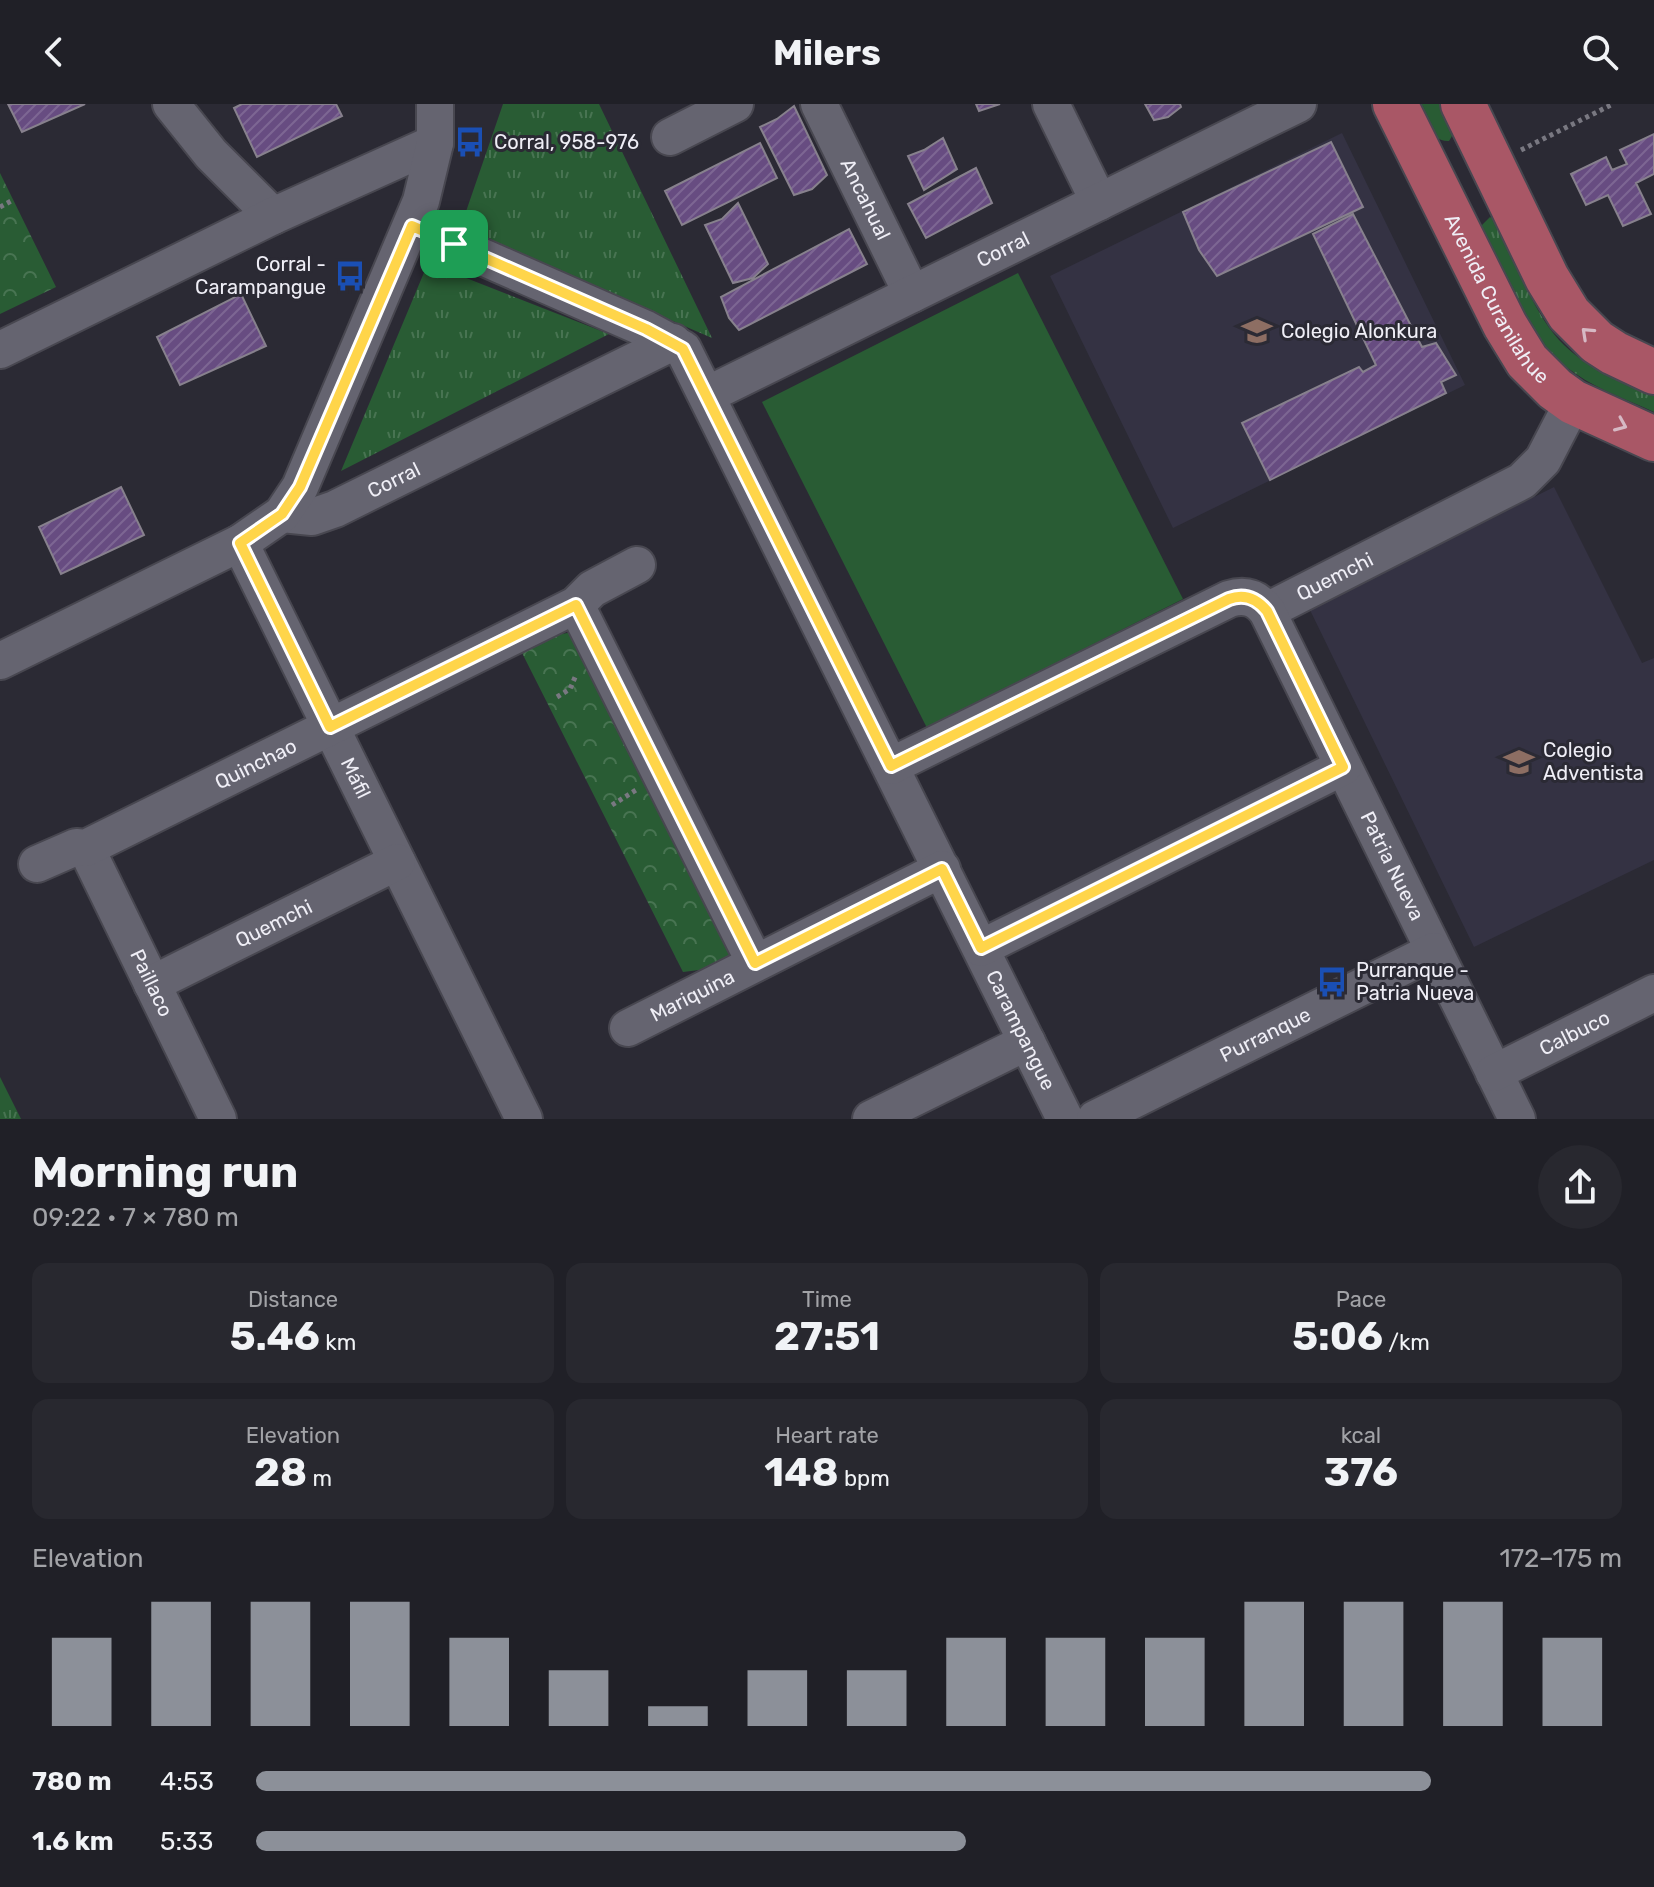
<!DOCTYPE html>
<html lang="en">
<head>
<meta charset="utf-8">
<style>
  :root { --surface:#202027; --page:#28282f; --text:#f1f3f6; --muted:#a2a3a7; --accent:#8c9099 }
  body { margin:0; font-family:Rubik,sans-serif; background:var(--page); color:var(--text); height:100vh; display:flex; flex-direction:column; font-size:30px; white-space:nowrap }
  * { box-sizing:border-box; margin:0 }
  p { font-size:26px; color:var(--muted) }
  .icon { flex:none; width:44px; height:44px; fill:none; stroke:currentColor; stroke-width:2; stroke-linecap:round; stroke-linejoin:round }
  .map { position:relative; height:1015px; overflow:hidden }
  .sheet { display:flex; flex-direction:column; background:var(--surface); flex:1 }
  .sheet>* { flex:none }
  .pin { position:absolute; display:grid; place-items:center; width:68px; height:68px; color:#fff; margin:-34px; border-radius:16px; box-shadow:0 4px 12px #0006 }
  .round { display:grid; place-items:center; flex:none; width:84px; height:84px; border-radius:42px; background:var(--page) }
  .head { display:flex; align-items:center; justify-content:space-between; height:136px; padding:0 32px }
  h1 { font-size:44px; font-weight:700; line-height:60px }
  .metrics { display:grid; grid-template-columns:repeat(3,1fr); gap:12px; height:136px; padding:8px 32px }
  .metrics div { display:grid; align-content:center; border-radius:16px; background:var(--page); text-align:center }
  .metrics b { font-size:40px; font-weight:700 }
  .metrics small { font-size:22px; font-weight:400 }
  .metrics p { font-size:22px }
  .chart { height:224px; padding:16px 32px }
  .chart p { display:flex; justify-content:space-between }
  .chart svg { width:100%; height:144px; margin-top:8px; stroke:var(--accent); stroke-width:6 }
  ul { padding:0 32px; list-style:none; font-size:26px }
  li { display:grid; grid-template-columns:128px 96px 1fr; align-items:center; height:60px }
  li i { height:20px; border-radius:10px; background:var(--accent) }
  header { display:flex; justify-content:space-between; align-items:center; height:104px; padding:0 32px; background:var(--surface); font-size:36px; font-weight:700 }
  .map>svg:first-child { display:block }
  .built { fill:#343243 }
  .grass { fill:url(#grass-tufts) }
  .park { fill:url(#park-crowns) }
  .garden { fill:#295c34 }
  .building { fill:url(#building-hatch); stroke:#87818d; stroke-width:2 }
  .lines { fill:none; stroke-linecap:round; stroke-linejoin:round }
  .minor-casing { stroke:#484750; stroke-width:40 }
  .major-casing { stroke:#484750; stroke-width:48 }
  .path { stroke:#797881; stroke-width:5; stroke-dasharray:4 4; stroke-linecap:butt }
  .minor { stroke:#656470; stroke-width:36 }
  .major { stroke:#a95766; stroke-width:44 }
  .oneway { stroke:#d6b9c4 }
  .route-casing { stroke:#fff; stroke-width:16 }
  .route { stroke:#ffd54a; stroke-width:10 }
  .labels { text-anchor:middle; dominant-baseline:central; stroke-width:6; stroke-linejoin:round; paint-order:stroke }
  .poi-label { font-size:20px; fill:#efeef6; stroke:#2b2a34; text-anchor:start }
  .street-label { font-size:20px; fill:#efeef6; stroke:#2b2a34 }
</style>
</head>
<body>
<header><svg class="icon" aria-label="back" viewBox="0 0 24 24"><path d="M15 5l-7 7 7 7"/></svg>Milers<svg class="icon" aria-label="search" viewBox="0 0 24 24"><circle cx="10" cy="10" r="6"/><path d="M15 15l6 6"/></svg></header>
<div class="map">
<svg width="1654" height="1015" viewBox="0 0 1654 1015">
  <defs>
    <pattern id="grass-tufts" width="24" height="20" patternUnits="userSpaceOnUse" patternTransform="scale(2)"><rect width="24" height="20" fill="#295c34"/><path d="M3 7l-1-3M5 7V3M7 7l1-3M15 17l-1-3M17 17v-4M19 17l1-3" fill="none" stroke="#487452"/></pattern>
    <pattern id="park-crowns" width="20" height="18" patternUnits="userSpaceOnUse" patternTransform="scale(2)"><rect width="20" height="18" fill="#295c34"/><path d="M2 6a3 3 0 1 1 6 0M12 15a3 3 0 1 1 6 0" fill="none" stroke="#487452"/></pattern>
    <pattern id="building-hatch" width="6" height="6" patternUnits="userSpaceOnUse" patternTransform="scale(2)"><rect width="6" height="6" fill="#674c81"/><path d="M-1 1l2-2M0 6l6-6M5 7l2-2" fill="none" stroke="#7d6693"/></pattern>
  </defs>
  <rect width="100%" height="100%" fill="#2b2a34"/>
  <!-- built -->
  <path class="built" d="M 1342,29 L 1465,281 L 1173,424 L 1050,172 Z
    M 1554,383 L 1642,559 L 1654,554 L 1654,756 L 1474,843 L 1310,506 Z"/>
  <!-- grass -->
  <path class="grass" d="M 503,0 L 599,0 L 712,234 L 460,125 Z
    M 1417,0 L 1441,0 L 1455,27 L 1449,37 C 1430,38 1425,15 1417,0 Z
    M 1490,113 L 1496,116 C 1514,154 1532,206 1559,236 C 1585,264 1620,278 1654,292 L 1654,308 C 1628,296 1599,286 1576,270 C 1529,238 1509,182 1484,133 L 1481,122 Z
    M 428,159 L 609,230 L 341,367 Z
    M 0,973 L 21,1015 L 0,1015 Z"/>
  <!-- park -->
  <path class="park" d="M 0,69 L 56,183 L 0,210 Z
    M 574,528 L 739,861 L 683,868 L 516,537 Z"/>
  <!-- garden -->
  <path class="garden" d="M 1018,169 L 1183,495 L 927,624 L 762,298 Z"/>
  <!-- building -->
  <path class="building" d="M 8,0 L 85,0 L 22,28 Z
    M 242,0 L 336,0 L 342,12 L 257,53 L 234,4 Z
    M 976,0 L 1000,0 L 979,7 Z
    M 1145,0 L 1180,0 L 1181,3 L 1168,13 L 1154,16 Z
    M 794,2 L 827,71 L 812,85 L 794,91 L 760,23 L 777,15 Z
    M 1654,30 L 1654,70 L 1636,79 L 1651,110 L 1623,122 L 1608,91 L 1586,101 L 1571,70 L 1606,53 L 1612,66 L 1627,60 L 1620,46 Z
    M 943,34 L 957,65 L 924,86 L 908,52 L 924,46 Z
    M 1331,38 L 1363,103 L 1217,172 L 1199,146 L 1183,108 Z
    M 760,39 L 777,74 L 682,121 L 665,87 Z
    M 976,64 L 992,99 L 926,134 L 908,100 Z
    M 738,99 L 768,160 L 753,174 L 733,179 L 705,121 L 722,115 Z
    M 1353,110 L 1422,243 L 1436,239 L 1456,271 L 1441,278 L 1446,289 L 1270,376 L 1242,319 L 1359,263 L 1363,268 L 1376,261 L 1313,130 Z
    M 849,125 L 867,160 L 739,226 L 729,214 L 721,193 Z
    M 241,190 L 266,242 L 180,281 L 157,233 Z
    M 121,383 L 144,431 L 61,470 L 39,423 Z"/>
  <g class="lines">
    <!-- minor casing -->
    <g class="minor-casing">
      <g id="minor">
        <path d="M 171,0 L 211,50 L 273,112"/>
        <path id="s1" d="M 819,0 L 912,190"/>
        <path d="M 1051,0 L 1099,98"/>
        <path d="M 670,33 L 735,0"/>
        <path id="s2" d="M 412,122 L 646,225 L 683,245 L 1065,1015"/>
        <path d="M 0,246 L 273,112 L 435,39"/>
        <path id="s3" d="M 707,291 L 1298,0"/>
        <path id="s4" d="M 282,410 L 312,413 L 335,405 L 673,238"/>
        <path id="s5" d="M 240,439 L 524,1015"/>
        <path d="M 576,501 L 755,859"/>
        <path id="s6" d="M 1267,507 L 1522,377 L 1543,356 L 1573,298"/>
        <path d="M 0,557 L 240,439 L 282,410 L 300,383 L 421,97 L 435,39 L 435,0"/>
        <path id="s7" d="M 891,662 L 1229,495 C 1245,490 1257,494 1267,507 L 1517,1015"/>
        <path id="s8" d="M 86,744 L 218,1015"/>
        <path id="s9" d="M 37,760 L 76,743 L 86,744 L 576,501 L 592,485 L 637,461"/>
        <path d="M 981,844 L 1343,663"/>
        <path id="s10" d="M 152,880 L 397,758"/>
        <path id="s11" d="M 628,924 L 942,765"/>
        <path id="s12" d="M 1494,969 L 1654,889"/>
        <path d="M 871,1015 L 1027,938"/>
        <path id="s13" d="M 1095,1015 L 1434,847"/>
      </g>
    </g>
    <!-- major casing -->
    <g class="major-casing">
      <g id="major">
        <path id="s14" d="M 1395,0 L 1505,221 L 1527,257 L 1555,285 L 1573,298 L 1654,335"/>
        <path d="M 1463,0 L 1547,174 L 1569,210 L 1597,238 L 1614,249 L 1654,268"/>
      </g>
    </g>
    <!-- path -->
    <path class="path" d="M 1521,46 L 1613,0
      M 0,103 L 13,96
      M 557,593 L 570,585 L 576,571
      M 612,701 L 636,686"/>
    <!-- minor -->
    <use href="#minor" class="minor"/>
    <!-- major -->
    <use href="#major" class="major"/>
  </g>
  <!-- one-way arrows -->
  <defs><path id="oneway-chevron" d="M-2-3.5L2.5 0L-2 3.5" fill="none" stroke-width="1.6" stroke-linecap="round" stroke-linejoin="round" transform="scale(2)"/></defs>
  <g class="oneway">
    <use href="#oneway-chevron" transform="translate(1587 229) rotate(-137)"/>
    <use href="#oneway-chevron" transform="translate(1621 321) rotate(23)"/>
  </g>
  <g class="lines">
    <!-- route casing -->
    <g class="route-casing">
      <path id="route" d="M 412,122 L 646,225 L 683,245 L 891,662 L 1229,495 C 1245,489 1257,495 1267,507 L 1343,663 L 981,844 L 942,765 L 755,859 L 576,501 L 330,623 L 240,439 L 282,410 L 300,383 Z"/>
    </g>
    <!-- route -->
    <use href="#route" class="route"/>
  </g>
  <!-- icons -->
  <defs>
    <g id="bus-bare" transform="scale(2.4)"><path d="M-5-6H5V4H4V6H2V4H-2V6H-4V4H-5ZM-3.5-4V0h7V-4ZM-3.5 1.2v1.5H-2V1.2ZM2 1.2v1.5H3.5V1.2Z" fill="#1a4fb4" stroke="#2b2a34" stroke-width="2.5" paint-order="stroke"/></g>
    <g id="school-bare" transform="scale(2.4)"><path d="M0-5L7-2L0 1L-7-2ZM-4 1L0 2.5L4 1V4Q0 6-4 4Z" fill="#8d6e63" stroke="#2b2a34" stroke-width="2.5" paint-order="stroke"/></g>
  </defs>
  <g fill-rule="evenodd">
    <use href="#bus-bare" x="470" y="38"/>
    <use href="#bus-bare" x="350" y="172"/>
    <use href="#school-bare" x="1257" y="227"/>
    <use href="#school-bare" x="1519" y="658"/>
    <use href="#bus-bare" x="1332" y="878"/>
  </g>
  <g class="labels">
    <!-- poi labels -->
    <g class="poi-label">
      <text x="494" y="38">Corral, 958-976</text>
      <text x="326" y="160" text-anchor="end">Corral -<tspan x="326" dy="23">Carampangue</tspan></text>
      <text x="1281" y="227">Colegio Alonkura</text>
      <text x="1543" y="646">Colegio<tspan x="1543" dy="23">Adventista</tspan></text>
      <text x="1356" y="866">Purranque -<tspan x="1356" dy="23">Patria Nueva</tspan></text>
    </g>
    <!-- street labels -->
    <g class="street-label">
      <text stroke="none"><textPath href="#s1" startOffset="106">Ancahual</textPath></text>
      <text stroke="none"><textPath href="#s3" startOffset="330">Corral</textPath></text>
      <text stroke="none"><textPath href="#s14" startOffset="220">Avenida Curanilahue</textPath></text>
      <text stroke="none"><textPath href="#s4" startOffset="120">Corral</textPath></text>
      <text stroke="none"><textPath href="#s6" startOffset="76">Quemchi</textPath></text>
      <text stroke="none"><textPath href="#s9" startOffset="242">Quinchao</textPath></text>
      <text stroke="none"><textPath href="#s5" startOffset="262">Máfil</textPath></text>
      <text stroke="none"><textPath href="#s7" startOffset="704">Patria Nueva</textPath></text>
      <text stroke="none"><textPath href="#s10" startOffset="136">Quemchi</textPath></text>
      <text stroke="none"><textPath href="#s8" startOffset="150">Paillaco</textPath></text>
      <text stroke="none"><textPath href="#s11" startOffset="72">Mariquina</textPath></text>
      <text stroke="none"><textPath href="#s2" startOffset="1058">Carampangue</textPath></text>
      <text stroke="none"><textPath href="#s12" startOffset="90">Calbuco</textPath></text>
      <text stroke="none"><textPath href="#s13" startOffset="190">Purranque</textPath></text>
    </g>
  </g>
</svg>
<div class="pin" style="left:454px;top:140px;background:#1e9e55"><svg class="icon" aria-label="arrive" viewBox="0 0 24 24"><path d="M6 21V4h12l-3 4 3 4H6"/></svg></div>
</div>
<section class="sheet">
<div class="head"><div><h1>Morning run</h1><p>09:22 · 7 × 780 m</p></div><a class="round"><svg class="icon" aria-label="share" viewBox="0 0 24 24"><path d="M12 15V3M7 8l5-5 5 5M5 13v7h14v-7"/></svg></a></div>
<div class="metrics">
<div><p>Distance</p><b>5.46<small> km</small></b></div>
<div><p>Time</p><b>27:51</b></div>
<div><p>Pace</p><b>5:06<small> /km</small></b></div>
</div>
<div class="metrics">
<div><p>Elevation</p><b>28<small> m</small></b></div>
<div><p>Heart rate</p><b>148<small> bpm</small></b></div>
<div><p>kcal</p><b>376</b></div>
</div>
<div class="chart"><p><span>Elevation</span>172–175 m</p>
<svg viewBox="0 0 160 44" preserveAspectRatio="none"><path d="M5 44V17M15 44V6M25 44V6M35 44V6M45 44V17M55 44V27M65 44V38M75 44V27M85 44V27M95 44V17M105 44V17M115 44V17M125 44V6M135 44V6M145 44V6M155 44V17"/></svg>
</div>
<ul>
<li><b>780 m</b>4:53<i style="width:86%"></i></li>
<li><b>1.6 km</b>5:33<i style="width:52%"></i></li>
</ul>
</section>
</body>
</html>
